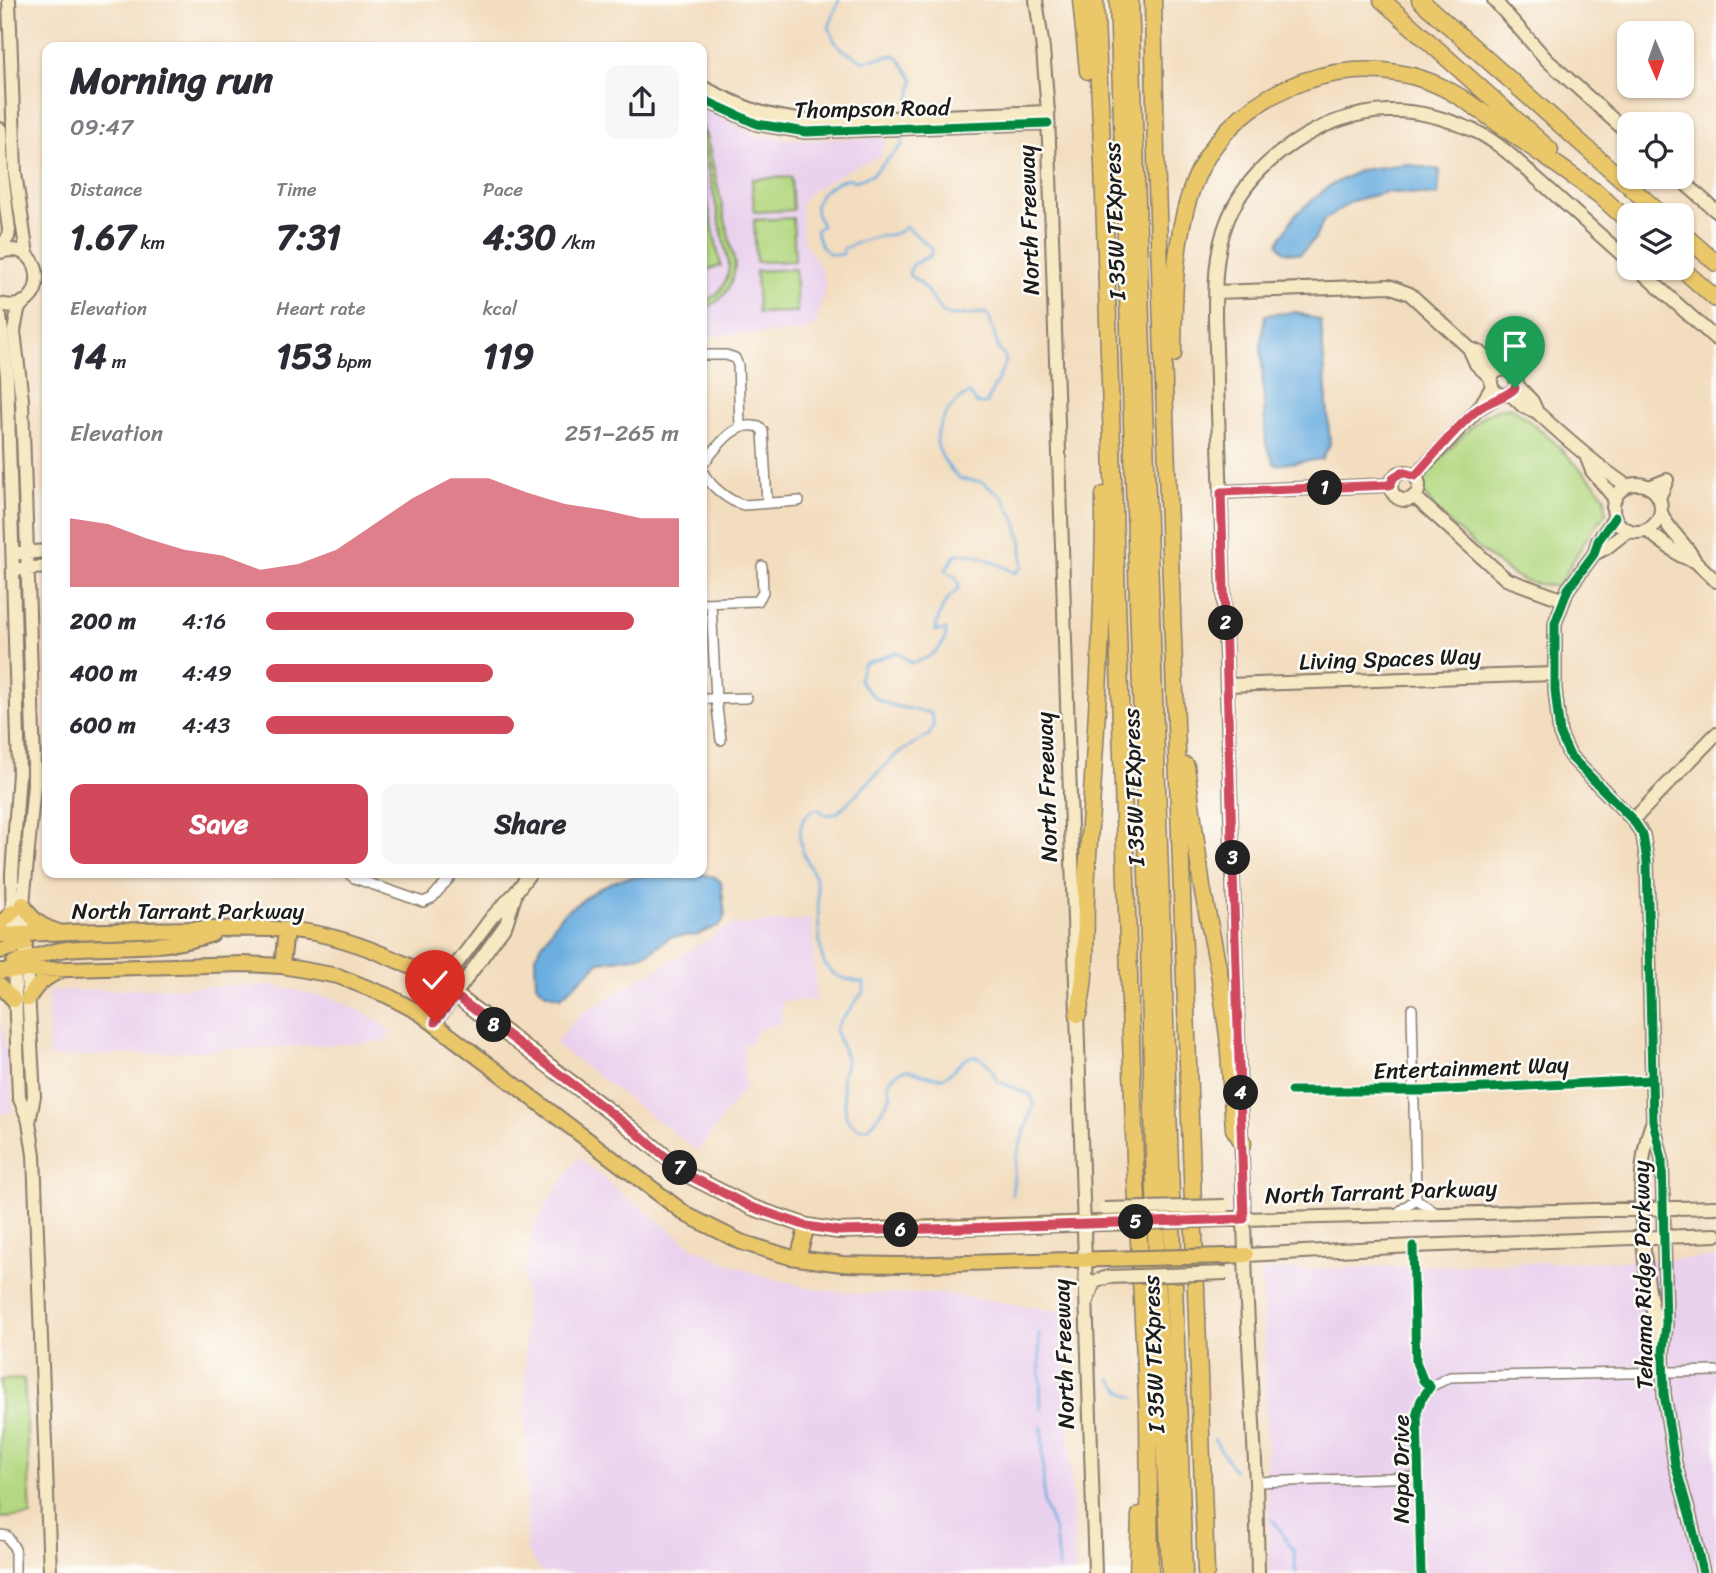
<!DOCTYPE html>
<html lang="en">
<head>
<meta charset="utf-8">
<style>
  :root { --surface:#fff; --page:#f7f7f7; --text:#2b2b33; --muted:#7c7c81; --accent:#d1495b }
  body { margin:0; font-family:Sriracha,sans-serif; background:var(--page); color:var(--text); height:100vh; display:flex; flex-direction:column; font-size:26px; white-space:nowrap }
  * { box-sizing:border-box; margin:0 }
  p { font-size:23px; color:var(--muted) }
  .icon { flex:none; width:38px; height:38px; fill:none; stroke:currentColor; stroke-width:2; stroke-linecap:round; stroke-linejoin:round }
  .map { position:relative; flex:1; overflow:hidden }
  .drawer { position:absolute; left:42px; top:42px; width:665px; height:836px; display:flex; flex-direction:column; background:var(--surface); border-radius:14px; box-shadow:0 2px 5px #0004 }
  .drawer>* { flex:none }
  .needle { width:46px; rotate:178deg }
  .fabs { position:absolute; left:1617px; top:21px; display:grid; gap:14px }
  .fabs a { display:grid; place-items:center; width:77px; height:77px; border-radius:14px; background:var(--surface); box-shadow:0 2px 5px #0004; font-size:35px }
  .pin { position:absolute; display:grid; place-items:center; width:60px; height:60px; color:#fff; margin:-72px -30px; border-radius:50% 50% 50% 0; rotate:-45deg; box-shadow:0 0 7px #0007 }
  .pin .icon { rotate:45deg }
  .km { position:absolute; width:35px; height:35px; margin:-18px; border-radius:50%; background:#222; color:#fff; font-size:19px; line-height:35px; text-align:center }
  .round { display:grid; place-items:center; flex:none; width:74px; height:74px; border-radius:14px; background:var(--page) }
  .headline { display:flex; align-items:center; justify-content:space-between; height:119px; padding:0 28px }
  h1 { font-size:38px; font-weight:700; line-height:52px }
  .metrics { display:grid; grid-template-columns:repeat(3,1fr); gap:10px; height:119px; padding:7px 28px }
  .metrics div { display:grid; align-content:center }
  .metrics b { font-size:35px; font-weight:700 }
  .metrics small { font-size:19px; font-weight:400 }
  .metrics p { font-size:19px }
  .chart { height:196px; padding:14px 28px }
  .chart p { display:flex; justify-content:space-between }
  .chart svg { width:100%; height:126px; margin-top:7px; fill:var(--accent); opacity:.7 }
  .button { display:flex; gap:14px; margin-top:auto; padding:14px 28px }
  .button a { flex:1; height:80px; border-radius:14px; background:var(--accent); color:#fff; font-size:28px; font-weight:700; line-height:80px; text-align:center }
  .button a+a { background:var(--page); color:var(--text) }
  ul { padding:0 28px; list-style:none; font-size:23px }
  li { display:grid; grid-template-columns:112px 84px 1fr; align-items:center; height:52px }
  li i { height:18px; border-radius:9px; background:var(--accent) }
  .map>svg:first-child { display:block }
  .built { fill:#ead1ed }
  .green { fill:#b4d881; stroke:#687a4e; stroke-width:2 }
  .water { fill:#6caee0; stroke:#44657e; stroke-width:2 }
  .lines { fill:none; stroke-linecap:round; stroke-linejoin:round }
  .stream { stroke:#6caee0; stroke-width:2.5 }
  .street-casing { stroke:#887c6e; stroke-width:12 }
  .secondary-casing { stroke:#887c6e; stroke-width:16 }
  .primary-casing { stroke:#887c6e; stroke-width:18 }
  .highway-casing { stroke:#887c6e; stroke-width:19 }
  .street { stroke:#fff; stroke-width:9 }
  .secondary { stroke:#f7e9c3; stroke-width:12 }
  .primary { stroke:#eac769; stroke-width:14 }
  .highway { stroke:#eac769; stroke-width:16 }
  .secondary-bridge-casing { stroke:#887c6e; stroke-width:16; stroke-linecap:butt }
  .primary-bridge-casing { stroke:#887c6e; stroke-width:18; stroke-linecap:butt }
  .secondary-bridge { stroke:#f7e9c3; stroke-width:12 }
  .primary-bridge { stroke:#eac769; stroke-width:14 }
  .cycleway-casing { stroke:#fdfcf7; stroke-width:13 }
  .cycleway { stroke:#00873e; stroke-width:9 }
  .route-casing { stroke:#fff; stroke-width:14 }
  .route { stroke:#d1495b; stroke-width:9 }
  .labels { text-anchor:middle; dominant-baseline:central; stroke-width:5; stroke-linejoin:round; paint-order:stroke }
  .street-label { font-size:23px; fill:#1c1c1c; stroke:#fdfcf7 }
</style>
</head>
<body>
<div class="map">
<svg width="1716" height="1573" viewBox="0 0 1716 1573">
  <rect width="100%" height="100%" fill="#fdfcf7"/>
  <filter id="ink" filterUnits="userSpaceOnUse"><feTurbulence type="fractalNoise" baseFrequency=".0143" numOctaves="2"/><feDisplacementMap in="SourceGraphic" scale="14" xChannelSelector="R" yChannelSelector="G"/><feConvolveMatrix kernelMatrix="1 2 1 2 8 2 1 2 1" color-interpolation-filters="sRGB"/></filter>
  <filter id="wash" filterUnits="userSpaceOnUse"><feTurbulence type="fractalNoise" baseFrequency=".00686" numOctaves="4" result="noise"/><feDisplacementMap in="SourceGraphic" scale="28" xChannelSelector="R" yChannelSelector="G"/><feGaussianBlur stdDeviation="1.57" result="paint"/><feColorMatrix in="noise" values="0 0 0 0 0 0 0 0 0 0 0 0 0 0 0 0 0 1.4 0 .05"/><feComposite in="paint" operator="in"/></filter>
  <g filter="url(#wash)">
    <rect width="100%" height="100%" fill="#f3ddbf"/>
    <!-- built -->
    <path class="built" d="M 702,108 L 755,134 L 785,139 L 886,138 L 881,156 L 851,168 L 810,192 L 801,204 L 803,240 L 819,265 L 826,285 L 816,325 L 804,332 L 702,336 Z
      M 812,919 L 816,1000 L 782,1001 L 782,1023 L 759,1029 L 751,1042 L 743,1046 L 745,1088 L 698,1151 L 555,1044 L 578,1016 L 730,926 Z
      M 270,985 L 335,999 L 378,1020 L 391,1032 L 383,1042 L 49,1058 L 48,991 Z
      M 0,1015 L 7,1059 L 13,1113 L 0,1113 Z
      M 578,1157 L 621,1193 L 692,1246 L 722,1261 L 760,1275 L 809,1288 L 858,1294 L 950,1294 L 1063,1312 L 1076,1573 L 542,1573 L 527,1550 L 524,1275 L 534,1224 Z
      M 1716,1258 L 1716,1573 L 1270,1573 L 1262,1270 Z"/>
    <!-- green -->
    <path class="green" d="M 702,126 L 707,139 L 735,264 C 734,286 722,303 702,309 L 702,303 C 719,296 728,284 729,265 L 702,141 Z
      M 791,177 L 793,210 L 754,212 L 752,179 Z
      M 702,179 L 721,266 L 702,271 Z
      M 793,218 L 795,261 L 756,262 L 754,220 Z
      M 795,269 L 797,312 L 758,313 L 756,271 Z
      M 1512,407 L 1552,440 L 1593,482 L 1605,497 L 1606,513 L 1588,536 L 1557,587 C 1547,585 1535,584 1525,581 C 1506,574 1433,513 1425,495 C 1421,487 1423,482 1425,474 L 1481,417 L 1496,409 Z
      M 24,1379 L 31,1516 L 0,1518 L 0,1380 Z"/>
    <!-- water -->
    <path class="water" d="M 1405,164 L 1440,170 L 1438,196 L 1386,192 L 1352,201 L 1324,220 L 1314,240 L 1300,254 L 1284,252 L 1278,243 L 1295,215 L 1329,186 L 1360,170 Z
      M 1296,312 L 1321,321 L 1330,444 L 1322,459 L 1275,465 L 1266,445 L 1261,343 L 1265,315 Z
      M 667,873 L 695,873 L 715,877 L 721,882 L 725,916 L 720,925 L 697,935 L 670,937 L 648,953 L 640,956 L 600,962 L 561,997 L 546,993 L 536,984 L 535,955 C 544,943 550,930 559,918 C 564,911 574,906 581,901 C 612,877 629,876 667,873 Z"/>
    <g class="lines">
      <!-- stream -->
      <path class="stream" d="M 839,0 L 829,27 L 835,42 L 845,51 L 864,61 L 894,55 L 898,57 L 914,80 L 906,114
        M 904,131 L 902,145 L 872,175 L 855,181 L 848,178 C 833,183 809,195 817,216 C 818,219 821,222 822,226 L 816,230 C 818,245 827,259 843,254 L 843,249 C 852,245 862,240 872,238 C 885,234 895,237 906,227 L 908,228 L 932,249 L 930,256 L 913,264 L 909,273 L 910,276 L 921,283 L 942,312 L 949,316 L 986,313 L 989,317 L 999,350 L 1005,357 L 1006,362 L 986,404 L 977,404 L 970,394 C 952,398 932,430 938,447 C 942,459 951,471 960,479 L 982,482 L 1003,497 L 1015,519 L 1022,543 L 1022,567 L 1015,573 C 997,563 976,552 956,554 L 945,571 L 955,576 L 959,584 L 958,590 C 945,598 938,616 935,631 L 946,630 C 948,647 926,661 911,663 L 897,652 L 863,664 L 859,679 C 877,709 899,706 931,713 L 934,725 L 929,735 L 897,754 L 837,813 L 826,815 L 818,809 C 805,811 800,824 800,836 C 799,854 815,869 817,887 C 819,905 817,954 826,966 C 836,980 849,979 864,983 L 864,991 L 837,1026 L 835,1030 L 847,1060 L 842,1077 L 846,1116 L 850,1123 L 859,1128 L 868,1128 L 875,1121 L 891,1096 L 888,1084 C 905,1055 921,1081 943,1077 C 951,1075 954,1068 960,1063 C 978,1047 991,1064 997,1081 L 1031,1095 L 1034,1103 L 1016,1158 L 1012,1196
        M 1039,1334 L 1041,1410
        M 1111,1379 L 1124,1393 L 1135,1398
        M 1042,1427 L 1044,1504 L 1055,1532 L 1059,1571
        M 1214,1439 L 1234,1470
        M 1272,1518 L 1294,1551 L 1296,1573"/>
    </g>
  </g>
  <g filter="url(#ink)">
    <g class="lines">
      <!-- street casing -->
      <g class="street-casing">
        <path id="street" d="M 702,355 L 726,355 L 735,358 L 738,365 L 740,427
          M 702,465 C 717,448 734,419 759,427 L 763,431 L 767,503
          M 702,469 C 706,483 729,502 744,505 L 799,501
          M 702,603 L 758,601 L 763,592 L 762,566
          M 711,603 L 716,699 L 721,740
          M 702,699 L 747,698
          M 348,873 L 354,878 L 423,902 L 432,898 L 454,873
          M 1412,1009 L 1416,1199
          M 1291,1091 L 1424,1091 L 1652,1080
          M 1396,1214 L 1416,1199 L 1436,1213
          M 1413,1246 L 1416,1362 L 1423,1380 L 1430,1387 L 1421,1400 L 1417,1412 L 1421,1573
          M 1430,1387 L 1450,1377 L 1716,1371
          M 1256,1482 L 1419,1477
          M 0,1535 L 7,1536 L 15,1549 L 15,1573"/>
      </g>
      <!-- secondary casing -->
      <g class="secondary-casing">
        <path id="secondary" d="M 9,0 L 15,173 L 27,255
          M 1036,0 L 1043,49 L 1048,112 L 1095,1573
          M 1494,0 L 1547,60 L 1629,134
          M 702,87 C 742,107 766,118 811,121 L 1048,112
          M 702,99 L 757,124 L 806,132 L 1048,123
          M 0,129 L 2,174 L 9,230 L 8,237 L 0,249
          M 1678,177 L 1716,211
          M 0,252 C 49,237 50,318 0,304
          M 1637,268 L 1716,339
          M 1215,292 L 1389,286 L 1410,294 L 1469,348 L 1481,353 L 1501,370
          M 23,302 L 18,310 L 14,331 L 22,400 L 34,765 L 34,785 L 23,904 L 34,1096 L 29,1122 L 34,1155 L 50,1573
          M 0,316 L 7,376 L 19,773 L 12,874 L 13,941
          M 1469,348 L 1476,364 L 1491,378
          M1491 382a13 13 0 1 1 26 0a13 13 0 1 1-26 0Z
          M 1509,371 L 1520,360 L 1527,358 L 1526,363 L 1515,377
          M 1492,387 L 1479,408 L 1501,395
          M 1510,394 L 1524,407 L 1537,412 L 1532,401 L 1516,384
          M 1537,412 C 1566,439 1595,464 1627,486
          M 1587,458 L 1592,471 L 1615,499
          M1391 486a14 14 0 1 1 28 0a14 14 0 1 1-28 0Z
          M 1415,476 L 1479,408
          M1613 508a24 24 0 1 1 48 0a24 24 0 1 1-48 0Z
          M 1649,487 L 1667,480 L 1659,498
          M 1221,492 L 1390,485
          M 1414,496 L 1506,579 L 1564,600
          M 1661,512 C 1668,532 1686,542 1695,561
          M 1615,517 L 1598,541 L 1594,554 L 1568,589 L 1555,623 L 1555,690 L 1560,734 L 1570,756 L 1633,820 L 1643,835 L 1647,861 L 1653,1121 L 1662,1159 L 1666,1324 L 1663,1352 L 1664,1394 L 1675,1464 L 1690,1517 L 1703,1573
          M 1646,530 L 1681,556 L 1695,561 L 1716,581
          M 20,553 L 47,551
          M 1594,554 L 1606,548 L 1629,530
          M 20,569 L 47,567
          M 1228,685 L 1554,674
          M 1633,820 L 1716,734
          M 14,963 L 19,1097 L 29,1121
          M 420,1013 L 492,917 L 516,892 L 530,873
          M 435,1022 L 506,924 L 515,896
          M 1653,1121 C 1630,1175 1645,1289 1661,1344
          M 1244,1219 L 1716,1207
          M 1246,1255 L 1413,1246 L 1716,1235
          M 1087,1301 L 1094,1282 L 1108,1277
          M 1258,1573 L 1256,1482 L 1246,1284 L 1215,318 C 1215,284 1215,251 1228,219 C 1253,159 1323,113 1388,111 C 1415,110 1445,118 1470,129 C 1498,140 1520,164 1542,183 C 1571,209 1600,235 1629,261"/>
      </g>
      <!-- primary casing -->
      <g class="primary-casing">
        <path id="primary" d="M 23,904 C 31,919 40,926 56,931
          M 0,924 L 13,912
          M 0,935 C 69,932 138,929 208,929 C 243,929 279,927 314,933 C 356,941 395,958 433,978 L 627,1125 L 688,1175 L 751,1207 L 807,1226 L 838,1231 L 1103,1223
          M 0,951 L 25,944
          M 14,963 C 31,959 49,951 67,949 C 114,944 166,951 212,934
          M 282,966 L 286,930
          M 0,971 L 244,964 L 282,966 L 338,976 L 388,996 L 420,1013 L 687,1215 L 741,1242 L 790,1257 L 842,1264 L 899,1265 L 1105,1259
          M 0,985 L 14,1000
          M 28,999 C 36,985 44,978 60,971
          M 1227,1219 L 1244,1219
          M 1227,1256 L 1246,1255
          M 798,1258 L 807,1226"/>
      </g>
      <!-- highway casing -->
      <g class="highway-casing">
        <path id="highway" d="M 1081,0 L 1088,71
          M 1095,0 L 1103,164 L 1135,1161 L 1148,1419 L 1150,1573
          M 1118,0 L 1148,902 L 1157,1274 L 1170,1573
          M 1130,0 L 1184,1573
          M 1153,0 L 1156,157 L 1206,1573
          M 1382,0 L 1550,150
          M 1420,0 L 1662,215
          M 1595,191 L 1629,222
          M 1682,233 L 1716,263
          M 1681,268 L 1716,299
          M 1173,354 C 1174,300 1173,243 1191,191 C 1222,97 1334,49 1425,80 C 1454,90 1478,109 1502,126 C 1535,150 1569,173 1602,197
          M 1186,766 L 1202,887 L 1219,972 L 1228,1036 L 1234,1129 L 1243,1143
          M 1078,1014 C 1089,970 1084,917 1087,872 C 1095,746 1104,621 1104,495
          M 1138,1573 L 1140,1515"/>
      </g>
      <!-- street -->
      <use href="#street" class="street"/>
      <!-- secondary -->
      <use href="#secondary" class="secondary"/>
      <!-- primary -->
      <use href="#primary" class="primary"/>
      <!-- highway -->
      <use href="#highway" class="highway"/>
      <!-- secondary-bridge casing -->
      <g class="secondary-bridge-casing">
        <path id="secondary-bridge" d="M 1104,1209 L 1225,1206
          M 1108,1277 L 1227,1273"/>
      </g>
      <!-- primary-bridge casing -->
      <g class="primary-bridge-casing">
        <path id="primary-bridge" d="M 1103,1223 L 1227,1219
          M 1105,1259 L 1227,1256"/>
      </g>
      <!-- secondary-bridge -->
      <use href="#secondary-bridge" class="secondary-bridge"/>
      <!-- primary-bridge -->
      <use href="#primary-bridge" class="primary-bridge"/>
      <!-- cycleway casing -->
      <g class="cycleway-casing">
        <path id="cycleway" d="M 702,99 L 757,124 L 806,132 L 1048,123
          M 1615,517 L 1598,541 L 1594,554 L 1568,589 L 1555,623 L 1555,690 L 1560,734 L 1570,756 L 1633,820 L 1643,835 L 1647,861 L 1653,1121 L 1662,1159 L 1666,1324 L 1663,1352 L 1664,1394 L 1675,1464 L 1690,1517 L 1703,1573
          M 1291,1091 L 1424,1091 L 1652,1080
          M 1413,1246 L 1416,1362 L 1423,1380 L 1430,1387 L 1421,1400 L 1417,1412 L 1421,1573"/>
      </g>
      <!-- cycleway -->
      <use href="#cycleway" class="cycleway"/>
    </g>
  </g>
  <g class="lines" filter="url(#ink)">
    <!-- route casing -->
    <g class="route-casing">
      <path id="route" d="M 435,1022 L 456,996 L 627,1125 L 688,1175 L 751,1207 L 807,1226 L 838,1231 L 930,1229 L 1244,1219 L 1221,492 L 1390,485 L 1394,477 L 1402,472 L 1415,476 C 1435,454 1454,429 1477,410 C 1487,401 1508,397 1515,388"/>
    </g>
    <!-- route -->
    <use href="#route" class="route"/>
  </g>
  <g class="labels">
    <!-- street labels -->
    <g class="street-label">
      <text transform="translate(872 109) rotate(-1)">Thompson Road</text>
      <text transform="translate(1029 220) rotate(-92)">North Freeway</text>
      <text transform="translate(1115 221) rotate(-92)">I 35W TEXpress</text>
      <text transform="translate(1390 659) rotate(-2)">Living Spaces Way</text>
      <text transform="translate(1047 787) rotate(-92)">North Freeway</text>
      <text transform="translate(1134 787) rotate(-92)">I 35W TEXpress</text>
      <text x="188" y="911">North Tarrant Parkway</text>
      <text transform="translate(1471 1068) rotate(-2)">Entertainment Way</text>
      <text transform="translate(1381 1192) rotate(-2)">North Tarrant Parkway</text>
      <text transform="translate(1643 1275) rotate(-91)">Tehama Ridge Parkway</text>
      <text transform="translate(1064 1354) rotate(-92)">North Freeway</text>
      <text transform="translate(1154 1354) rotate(-92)">I 35W TEXpress</text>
      <text transform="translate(1401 1469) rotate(-90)">Napa Drive</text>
    </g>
  </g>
</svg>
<div class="fabs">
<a><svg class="needle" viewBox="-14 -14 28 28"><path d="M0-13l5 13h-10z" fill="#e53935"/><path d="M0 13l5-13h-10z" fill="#7c7c81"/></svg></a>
<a><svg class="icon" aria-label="locate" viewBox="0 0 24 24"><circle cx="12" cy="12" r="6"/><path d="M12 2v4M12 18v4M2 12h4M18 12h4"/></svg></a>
<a><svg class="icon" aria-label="layers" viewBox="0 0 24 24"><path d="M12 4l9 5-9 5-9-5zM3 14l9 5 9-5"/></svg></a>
</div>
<div class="pin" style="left:1515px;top:388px;background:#1e9e55"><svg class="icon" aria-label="arrive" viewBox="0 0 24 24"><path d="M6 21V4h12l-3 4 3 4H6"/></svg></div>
<div class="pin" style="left:435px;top:1022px;background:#d93025"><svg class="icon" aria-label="check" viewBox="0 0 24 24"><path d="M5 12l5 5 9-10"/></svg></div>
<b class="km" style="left:1325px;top:488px">1</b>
<b class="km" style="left:1226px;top:623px">2</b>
<b class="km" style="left:1233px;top:858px">3</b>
<b class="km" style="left:1241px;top:1093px">4</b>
<b class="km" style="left:1136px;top:1222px">5</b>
<b class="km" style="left:901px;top:1230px">6</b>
<b class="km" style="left:680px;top:1168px">7</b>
<b class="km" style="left:494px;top:1025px">8</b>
<section class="drawer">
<div class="headline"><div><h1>Morning run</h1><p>09:47</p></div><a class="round"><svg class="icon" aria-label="share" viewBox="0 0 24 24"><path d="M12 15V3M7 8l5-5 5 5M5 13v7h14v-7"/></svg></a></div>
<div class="metrics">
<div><p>Distance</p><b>1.67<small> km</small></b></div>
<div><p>Time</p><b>7:31</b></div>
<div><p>Pace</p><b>4:30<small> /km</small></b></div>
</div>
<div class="metrics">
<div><p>Elevation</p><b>14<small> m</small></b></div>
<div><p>Heart rate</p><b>153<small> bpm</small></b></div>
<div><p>kcal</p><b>119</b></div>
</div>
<div class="chart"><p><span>Elevation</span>251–265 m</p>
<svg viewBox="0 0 160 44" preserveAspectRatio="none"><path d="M0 44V20L10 22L20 27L30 31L40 33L50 38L60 36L70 31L80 22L90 13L100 6L110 6L120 11L130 15L140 17L150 20L160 20V44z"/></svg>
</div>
<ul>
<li><b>200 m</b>4:16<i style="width:89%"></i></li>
<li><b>400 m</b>4:49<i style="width:55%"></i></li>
<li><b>600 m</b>4:43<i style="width:60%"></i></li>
</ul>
<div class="button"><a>Save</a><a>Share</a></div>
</section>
</div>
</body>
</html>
